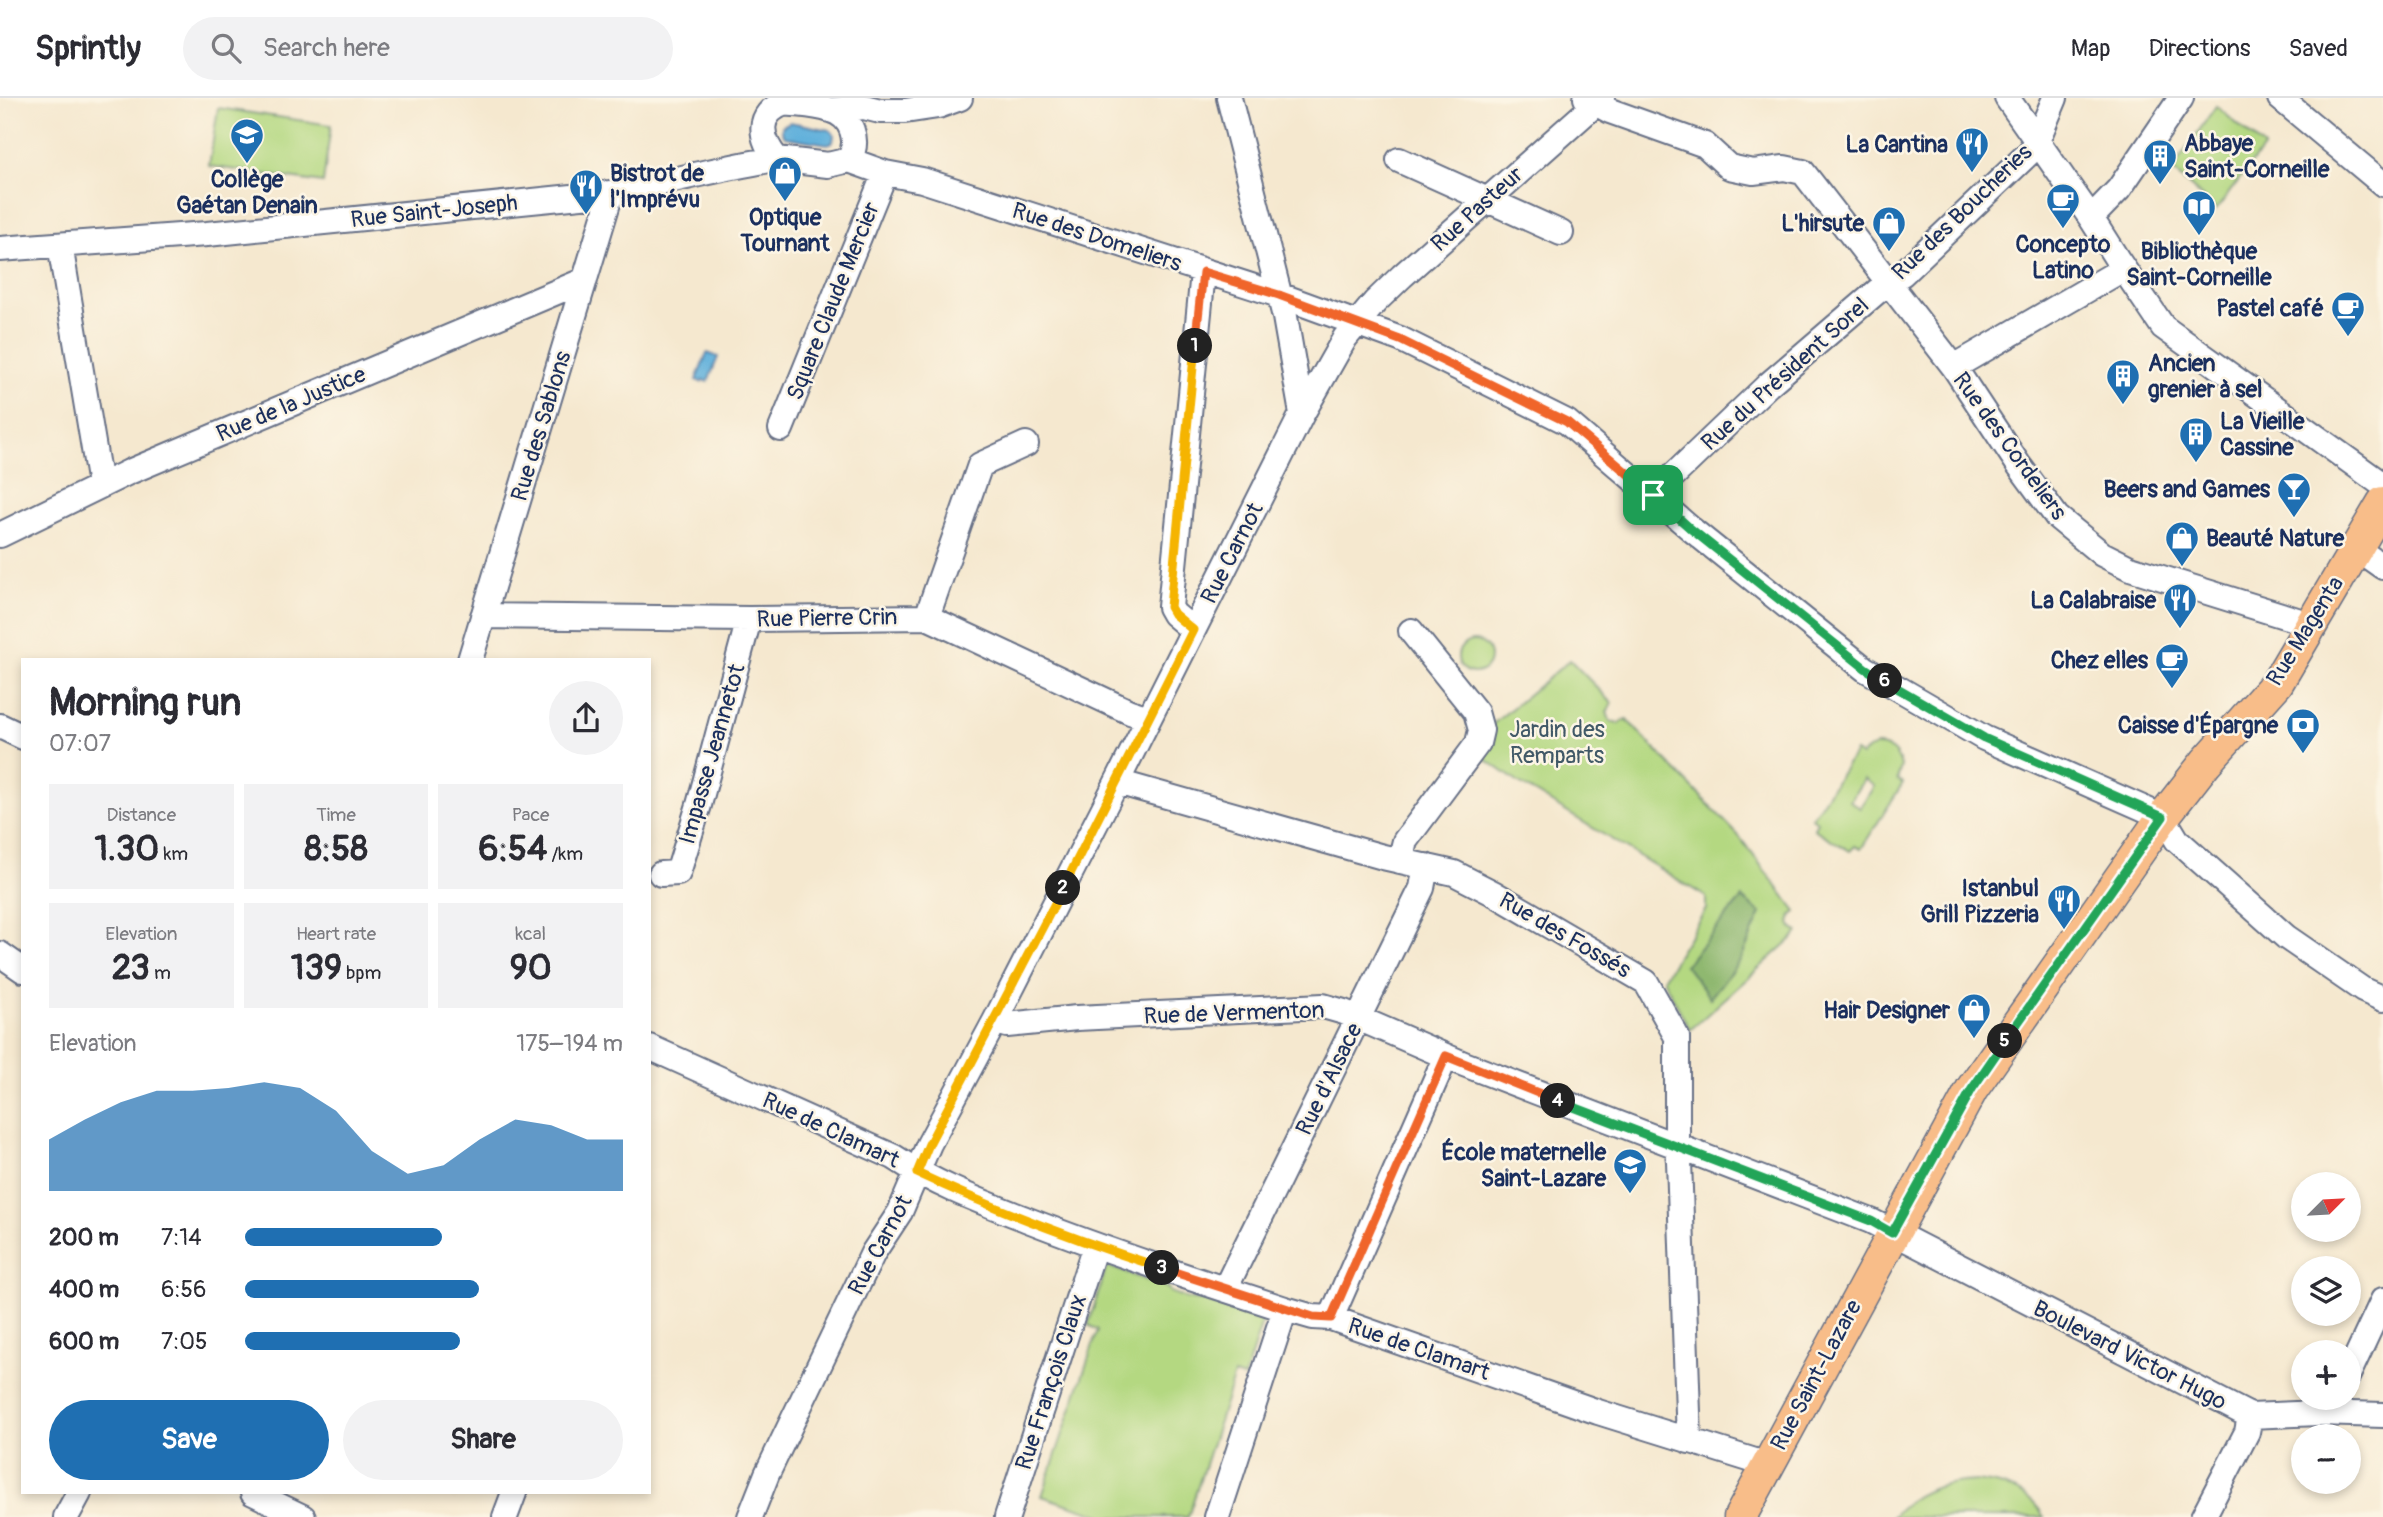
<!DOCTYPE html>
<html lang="en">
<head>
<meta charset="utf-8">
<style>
  :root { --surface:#fff; --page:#f2f2f3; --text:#2b2b33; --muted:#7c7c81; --line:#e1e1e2; --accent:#1f6fb2 }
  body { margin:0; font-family:Pangolin,sans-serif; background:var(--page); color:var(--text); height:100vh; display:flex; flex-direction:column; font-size:26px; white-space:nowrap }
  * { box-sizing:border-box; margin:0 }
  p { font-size:23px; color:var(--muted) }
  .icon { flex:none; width:38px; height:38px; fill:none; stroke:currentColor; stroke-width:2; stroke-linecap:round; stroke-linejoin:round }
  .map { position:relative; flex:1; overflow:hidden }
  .sheet { position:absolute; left:21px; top:560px; width:630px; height:836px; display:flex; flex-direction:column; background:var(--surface); border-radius:0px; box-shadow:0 4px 10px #0003 }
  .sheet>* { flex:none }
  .needle { width:46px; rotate:66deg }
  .tools { position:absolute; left:2291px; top:1074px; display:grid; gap:14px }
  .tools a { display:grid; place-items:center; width:70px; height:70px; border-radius:50%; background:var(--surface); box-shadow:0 4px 10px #0003; font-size:35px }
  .pin { position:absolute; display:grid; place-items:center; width:60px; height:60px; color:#fff; margin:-30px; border-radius:14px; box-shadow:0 4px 10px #0006 }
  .km { position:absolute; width:35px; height:35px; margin:-18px; border-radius:50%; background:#222; color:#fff; font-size:19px; line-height:35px; text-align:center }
  .round { display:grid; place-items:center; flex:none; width:74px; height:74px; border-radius:37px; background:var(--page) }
  .headline { display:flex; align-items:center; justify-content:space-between; height:119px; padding:0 28px }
  h1 { font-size:38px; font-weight:700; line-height:52px }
  .figures { display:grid; grid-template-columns:repeat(3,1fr); gap:10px; height:119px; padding:7px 28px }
  .figures div { display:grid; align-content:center; border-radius:0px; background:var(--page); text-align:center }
  .figures b { font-size:35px; font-weight:700 }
  .figures small { font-size:19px; font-weight:400 }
  .figures p { font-size:19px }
  .chart { height:196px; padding:14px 28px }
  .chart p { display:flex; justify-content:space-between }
  .chart svg { width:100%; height:126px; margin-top:7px; fill:var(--accent); opacity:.7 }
  .action { display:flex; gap:14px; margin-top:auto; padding:14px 28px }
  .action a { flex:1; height:80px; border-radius:42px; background:var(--accent); color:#fff; font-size:28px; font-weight:700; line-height:80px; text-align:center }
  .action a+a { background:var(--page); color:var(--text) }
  ul { padding:0 28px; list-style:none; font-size:23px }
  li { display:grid; grid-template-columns:112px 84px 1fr; align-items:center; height:52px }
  li i { height:18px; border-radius:9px; background:var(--accent) }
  header { display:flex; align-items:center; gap:42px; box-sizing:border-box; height:98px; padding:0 35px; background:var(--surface); border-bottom:2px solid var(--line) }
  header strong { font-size:33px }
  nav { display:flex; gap:38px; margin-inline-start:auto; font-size:24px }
  .search { width:490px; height:63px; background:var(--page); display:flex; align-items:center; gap:18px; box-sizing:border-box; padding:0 24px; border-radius:38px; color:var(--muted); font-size:26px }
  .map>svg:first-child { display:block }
  .green { fill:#b4d881; stroke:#688470; stroke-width:2; fill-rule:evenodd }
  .forest { fill:#8fb86f; stroke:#557466; stroke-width:2 }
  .water { fill:#61b0db; stroke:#3e709c; stroke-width:2 }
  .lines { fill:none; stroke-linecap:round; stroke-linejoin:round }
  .minor-casing { stroke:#677086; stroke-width:28 }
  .major-casing { stroke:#677086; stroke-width:35 }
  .minor { stroke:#fff; stroke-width:24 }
  .major { stroke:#f8bd89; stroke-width:32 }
  .split-1-casing { stroke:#fff; stroke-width:14 }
  .split-2-casing { stroke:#fff; stroke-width:14 }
  .split-3-casing { stroke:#fff; stroke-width:14 }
  .split-4-casing { stroke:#fff; stroke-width:14 }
  .split-5-casing { stroke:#fff; stroke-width:14 }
  .split-6-casing { stroke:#fff; stroke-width:14 }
  .split-7-casing { stroke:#fff; stroke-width:14 }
  .split-1 { stroke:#f0652b; stroke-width:9 }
  .split-2 { stroke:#f5b400; stroke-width:9 }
  .split-3 { stroke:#f5b400; stroke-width:9 }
  .split-4 { stroke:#f0652b; stroke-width:9 }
  .split-5 { stroke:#22a559; stroke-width:9 }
  .split-6 { stroke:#22a559; stroke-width:9 }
  .split-7 { stroke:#22a559; stroke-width:9 }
  .labels { text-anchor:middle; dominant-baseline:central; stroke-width:5; stroke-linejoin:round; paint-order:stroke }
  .poi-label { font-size:23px; font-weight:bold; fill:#1b2f5e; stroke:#fcf5e5; text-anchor:end }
  .street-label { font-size:23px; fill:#1b2f5e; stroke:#fcf5e5 }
  .park-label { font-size:23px; fill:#415967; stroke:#fcf5e5 }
</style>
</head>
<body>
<header>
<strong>Sprintly</strong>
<div class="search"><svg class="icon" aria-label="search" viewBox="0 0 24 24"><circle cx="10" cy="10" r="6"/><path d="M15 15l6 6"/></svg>Search here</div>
<nav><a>Map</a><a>Directions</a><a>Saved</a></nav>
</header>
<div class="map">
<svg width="2383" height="1419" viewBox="0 0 2383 1419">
  <rect width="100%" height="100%" fill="#fcf5e5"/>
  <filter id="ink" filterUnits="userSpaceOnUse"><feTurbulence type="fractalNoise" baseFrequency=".0143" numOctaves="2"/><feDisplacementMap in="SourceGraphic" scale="14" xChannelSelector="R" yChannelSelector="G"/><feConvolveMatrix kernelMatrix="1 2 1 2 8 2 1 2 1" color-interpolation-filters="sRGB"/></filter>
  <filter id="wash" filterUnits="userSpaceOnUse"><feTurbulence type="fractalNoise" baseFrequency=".00686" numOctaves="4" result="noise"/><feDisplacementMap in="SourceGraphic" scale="28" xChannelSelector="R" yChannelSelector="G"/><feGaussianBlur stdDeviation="1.57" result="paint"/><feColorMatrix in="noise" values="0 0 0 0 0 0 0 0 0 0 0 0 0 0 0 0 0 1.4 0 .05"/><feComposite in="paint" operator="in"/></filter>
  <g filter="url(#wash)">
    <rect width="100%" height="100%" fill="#f5e8cf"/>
    <!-- green -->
    <path class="green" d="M 2216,8 L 2264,49 L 2216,112 L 2172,72 Z
      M 218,10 L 331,27 L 323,85 L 209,68 Z
      M1458 559a16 16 0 1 1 32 0a16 16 0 1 1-32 0Z
      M 1570,562 L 1612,605 L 1607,614 L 1610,623 L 1618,626 L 1626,621 L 1738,737 L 1796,814 L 1792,817 L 1790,825 L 1793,832 L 1798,834 L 1795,838 L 1690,932 L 1663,881 L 1706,811 L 1706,799 L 1519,685 L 1481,658 L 1493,636 L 1488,630 Z
      M 1876,648 C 1890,648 1897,654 1901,668 L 1897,682 L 1903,685 L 1861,751 L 1855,748 L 1850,753 L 1814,731 L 1817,724 L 1812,720 L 1855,654 L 1861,658 L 1868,651 ZM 1864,681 L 1874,688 L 1860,710 L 1850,703 Z
      M 1107,1168 L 1168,1190 L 1170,1194 C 1181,1198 1192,1204 1203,1202 L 1263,1221 L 1244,1280 L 1234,1277 L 1188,1419 L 1106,1419 L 1042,1398 L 1098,1232 L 1088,1227 Z
      M 1976,1383 C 2003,1386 2030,1393 2044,1419 L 1892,1419 C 1913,1394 1944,1384 1976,1383 Z"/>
    <!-- forest -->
    <path class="forest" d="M 1742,800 L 1761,815 L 1741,861 L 1710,900 L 1685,867 Z"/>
    <!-- water -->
    <path class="water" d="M 790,24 L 830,32 L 834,37 L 833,44 L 828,46 L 785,39 L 782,34 L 782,28 Z
      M 707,255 L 718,259 L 708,284 L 703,282 L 701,284 L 696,282 Z"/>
  </g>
  <g filter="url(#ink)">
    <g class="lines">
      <!-- minor casing -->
      <g class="minor-casing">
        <path id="minor" d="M 1229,0 L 1285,219 L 1302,316
          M 1586,0 L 1610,13 L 1705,47 L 1729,69 L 1753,74 L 1784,70 L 1803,74 L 1954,269 L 2018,366 L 2057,419 L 2102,456 L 2130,470 L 2310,526
          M 2007,0 L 2091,120 L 2117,161 L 2163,229 L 2383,387
          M 2280,0 L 2383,86
          M 785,5 C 800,7 816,7 830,12 C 852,18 860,43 849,62 L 828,67 L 777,61 C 760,41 755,15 785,5 Z
          M 833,12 L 864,9 L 880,13 L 905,13 L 938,8 L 960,0
          M 849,62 L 885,75 L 922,82 L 1279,197 L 1400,241 L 1567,324 L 1691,431 L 1865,571 L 1984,640 L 2163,719 L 2177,742 L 2286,839 L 2363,892 L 2383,901
          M 1399,62 L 1561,135
          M 2091,120 L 2119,91 L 2181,0
          M 60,147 L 100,387
          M 0,151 L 207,136 L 611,95 C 667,85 721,69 777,61
          M 1954,269 L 2123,171
          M 781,331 L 885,75
          M 1653,397 L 1768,287 L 1887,185 L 1902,176 L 2029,55 L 2037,43 L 2055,0
          M 0,437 L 129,374 L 585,182
          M 2356,450 L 2383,469
          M 483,518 L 749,521 L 927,519 L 1130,614 L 1149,620
          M 927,519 L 980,367 L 1026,346
          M 1193,532 L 1174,516 L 1170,509 L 1203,174
          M 470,562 L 611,95
          M 0,628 L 23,639
          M 1117,684 L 1383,759 L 1454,775 L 1495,796 L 1646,884 L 1677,939 L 1677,1048 L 1679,1063 L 1689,1343
          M 1400,763 L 1405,743 L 1478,645 L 1481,632 L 1476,614 L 1411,533
          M 661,776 L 678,775 L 699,707 L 749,521
          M 0,856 L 23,872
          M 995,923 L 1007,927 L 1077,920 L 1323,908 L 1344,914 L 1464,966 L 1871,1123 L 2250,1318 L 2319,1315 L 2383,1317
          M 649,949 L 894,1059 C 936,1087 982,1104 1028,1122 C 1113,1155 1199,1183 1285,1211 L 1313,1219 L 1331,1220 L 1598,1314 L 1768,1367
          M 1227,1192 L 1230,1181 L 1422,790 L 1426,768
          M 1331,1220 L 1446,958
          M 2348,1277 L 2383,1202
          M 253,1395 L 303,1419
          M 66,1419 L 79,1395
          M 505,1419 L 514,1395
          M 750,1419 L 767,1376 L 873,1155 L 900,1114 L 929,1046 L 995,923 L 1117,684 L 1302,316 L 1345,240 L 1375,204 L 1402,178 L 1602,0
          M 1007,1419 L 1095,1148
          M 1217,1419 L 1285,1211
          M 2203,1419 L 2247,1334 L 2250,1318"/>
      </g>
      <!-- major casing -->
      <g class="major-casing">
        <path id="major" d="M 1740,1419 L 1972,991 L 2163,719 L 2206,664 L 2277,585 L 2383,405"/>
      </g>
      <!-- minor -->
      <use href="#minor" class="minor"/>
      <!-- major -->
      <use href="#major" class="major"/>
    </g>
  </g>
  <g class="lines" filter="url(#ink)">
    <!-- split-1 casing -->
    <g class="split-1-casing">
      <path id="split-1" d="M 1195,248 L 1203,174 L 1279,197 L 1400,242 L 1567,324 L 1653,397"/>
    </g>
    <!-- split-2 casing -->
    <g class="split-2-casing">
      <path id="split-2" d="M 1063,790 L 1193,532 L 1174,516 L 1170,509 L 1195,248"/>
    </g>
    <!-- split-3 casing -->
    <g class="split-3-casing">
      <path id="split-3" d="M 1063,790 L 929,1046 L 917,1075 C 996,1112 1079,1143 1162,1170"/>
    </g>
    <!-- split-4 casing -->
    <g class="split-4-casing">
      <path id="split-4" d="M 1162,1170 L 1313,1219 L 1331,1220 L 1446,958 L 1558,1003"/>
    </g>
    <!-- split-5 casing -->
    <g class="split-5-casing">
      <path id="split-5" d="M 1558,1003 L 1871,1123 L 1892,1135 L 1972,991 L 2005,943"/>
    </g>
    <!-- split-6 casing -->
    <g class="split-6-casing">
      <path id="split-6" d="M 1885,583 L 1984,640 L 2163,719 L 2005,943"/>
    </g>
    <!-- split-7 casing -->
    <g class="split-7-casing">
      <path id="split-7" d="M 1653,397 L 1691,431 L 1865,570 L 1885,583"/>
    </g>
    <!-- split-1 -->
    <use href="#split-1" class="split-1"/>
    <!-- split-2 -->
    <use href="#split-2" class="split-2"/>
    <!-- split-3 -->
    <use href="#split-3" class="split-3"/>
    <!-- split-4 -->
    <use href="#split-4" class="split-4"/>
    <!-- split-5 -->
    <use href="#split-5" class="split-5"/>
    <!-- split-6 -->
    <use href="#split-6" class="split-6"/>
    <!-- split-7 -->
    <use href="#split-7" class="split-7"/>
  </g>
  <!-- icons -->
  <defs>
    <g id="school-pin" transform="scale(1.75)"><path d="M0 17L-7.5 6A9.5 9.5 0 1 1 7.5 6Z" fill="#1f6fb2" stroke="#fcf5e5"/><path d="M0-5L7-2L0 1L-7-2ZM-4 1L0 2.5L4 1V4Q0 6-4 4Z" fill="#fff"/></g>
    <g id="restaurant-pin" transform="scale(1.75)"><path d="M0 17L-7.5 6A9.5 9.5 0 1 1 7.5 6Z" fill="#1f6fb2" stroke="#fcf5e5"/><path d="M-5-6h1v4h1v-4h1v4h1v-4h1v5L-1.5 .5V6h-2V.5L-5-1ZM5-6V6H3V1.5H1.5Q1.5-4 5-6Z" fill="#fff"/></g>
    <g id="building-pin" transform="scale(1.75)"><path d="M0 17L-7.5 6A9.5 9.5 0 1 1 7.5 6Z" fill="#1f6fb2" stroke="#fcf5e5"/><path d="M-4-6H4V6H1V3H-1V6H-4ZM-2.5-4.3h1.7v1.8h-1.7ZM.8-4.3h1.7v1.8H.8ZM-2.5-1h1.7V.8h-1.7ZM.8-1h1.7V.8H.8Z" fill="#fff"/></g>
    <g id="shop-pin" transform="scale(1.75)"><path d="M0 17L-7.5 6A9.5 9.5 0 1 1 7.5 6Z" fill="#1f6fb2" stroke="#fcf5e5"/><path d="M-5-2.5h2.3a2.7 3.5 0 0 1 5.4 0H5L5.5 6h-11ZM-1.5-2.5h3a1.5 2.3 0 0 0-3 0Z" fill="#fff"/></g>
    <g id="cafe-pin" transform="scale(1.75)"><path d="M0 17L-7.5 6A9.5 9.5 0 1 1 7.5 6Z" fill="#1f6fb2" stroke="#fcf5e5"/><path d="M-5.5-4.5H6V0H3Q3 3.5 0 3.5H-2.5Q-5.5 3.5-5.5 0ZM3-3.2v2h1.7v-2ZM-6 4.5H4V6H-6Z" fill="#fff"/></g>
    <g id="library-pin" transform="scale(1.75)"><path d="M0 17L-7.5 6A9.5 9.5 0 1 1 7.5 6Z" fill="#1f6fb2" stroke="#fcf5e5"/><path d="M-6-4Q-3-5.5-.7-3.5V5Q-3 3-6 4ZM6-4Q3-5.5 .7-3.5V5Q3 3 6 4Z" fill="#fff"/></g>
    <g id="bar-pin" transform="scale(1.75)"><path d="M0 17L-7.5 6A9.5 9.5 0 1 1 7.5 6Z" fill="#1f6fb2" stroke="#fcf5e5"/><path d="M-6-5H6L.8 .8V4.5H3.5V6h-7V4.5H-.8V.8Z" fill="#fff"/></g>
    <g id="bank-pin" transform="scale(1.75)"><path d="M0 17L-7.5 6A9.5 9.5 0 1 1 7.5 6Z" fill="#1f6fb2" stroke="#fcf5e5"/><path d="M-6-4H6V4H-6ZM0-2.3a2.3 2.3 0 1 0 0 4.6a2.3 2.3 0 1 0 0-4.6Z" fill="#fff"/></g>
  </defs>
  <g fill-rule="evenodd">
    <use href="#school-pin" x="247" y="37"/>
    <use href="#restaurant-pin" x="1972" y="46"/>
    <use href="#building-pin" x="2160" y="58"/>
    <use href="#shop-pin" x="785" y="75"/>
    <use href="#restaurant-pin" x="586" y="88"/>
    <use href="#cafe-pin" x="2063" y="102"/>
    <use href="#library-pin" x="2199" y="109"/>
    <use href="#shop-pin" x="1889" y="125"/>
    <use href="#cafe-pin" x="2348" y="210"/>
    <use href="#building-pin" x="2123" y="278"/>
    <use href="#building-pin" x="2196" y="336"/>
    <use href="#bar-pin" x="2294" y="391"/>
    <use href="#shop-pin" x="2182" y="440"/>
    <use href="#restaurant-pin" x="2180" y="502"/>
    <use href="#cafe-pin" x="2172" y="562"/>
    <use href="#bank-pin" x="2303" y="627"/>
    <use href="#restaurant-pin" x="2064" y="803"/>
    <use href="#shop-pin" x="1974" y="912"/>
    <use href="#school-pin" x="1630" y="1067"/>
  </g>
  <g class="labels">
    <!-- poi labels -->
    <g class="poi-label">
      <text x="2184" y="45" text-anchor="start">Abbaye<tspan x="2184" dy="26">Saint-Corneille</tspan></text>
      <text x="1948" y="46">La Cantina</text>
      <text x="610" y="75" text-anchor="start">Bistrot de<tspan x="610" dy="26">l'Imprévu</tspan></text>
      <text x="247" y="81" text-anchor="middle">Collège<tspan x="247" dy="26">Gaétan Denain</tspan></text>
      <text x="785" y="119" text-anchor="middle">Optique<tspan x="785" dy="26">Tournant</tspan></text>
      <text x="1864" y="125">L'hirsute</text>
      <text x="2063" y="146" text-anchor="middle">Concepto<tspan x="2063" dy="26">Latino</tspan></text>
      <text x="2199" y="153" text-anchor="middle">Bibliothèque<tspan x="2199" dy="26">Saint-Corneille</tspan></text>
      <text x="2324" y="210">Pastel café</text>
      <text x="2148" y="265" text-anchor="start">Ancien<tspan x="2148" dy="26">grenier à sel</tspan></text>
      <text x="2220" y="323" text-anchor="start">La Vieille<tspan x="2220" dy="26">Cassine</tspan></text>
      <text x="2270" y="391">Beers and Games</text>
      <text x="2206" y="440" text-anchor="start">Beauté Nature</text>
      <text x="2156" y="502">La Calabraise</text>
      <text x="2148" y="562">Chez elles</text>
      <text x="2278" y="627">Caisse d'Épargne</text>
      <text x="2039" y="790">Istanbul<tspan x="2039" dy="26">Grill Pizzeria</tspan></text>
      <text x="1950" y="912">Hair Designer</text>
      <text x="1606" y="1054">École maternelle<tspan x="1606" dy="26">Saint-Lazare</tspan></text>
    </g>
    <!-- street labels -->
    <g class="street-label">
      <text transform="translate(1477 111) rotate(-42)">Rue Pasteur</text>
      <text transform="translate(434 113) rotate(-6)">Rue Saint-Joseph</text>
      <text transform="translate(1962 114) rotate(-44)">Rue des Boucheries</text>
      <text transform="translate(1097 139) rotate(18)">Rue des Domeliers</text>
      <text transform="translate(833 203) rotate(-68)">Square Claude Mercier</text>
      <text transform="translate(1785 276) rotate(-42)">Rue du Président Sorel</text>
      <text transform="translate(291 306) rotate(-23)">Rue de la Justice</text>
      <text transform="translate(541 328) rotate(-73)">Rue des Sablons</text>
      <text transform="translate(2010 348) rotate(54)">Rue des Cordeliers</text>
      <text transform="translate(1232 455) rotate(-63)">Rue Carnot</text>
      <text transform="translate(827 520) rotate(-1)">Rue Pierre Crin</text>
      <text transform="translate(2305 533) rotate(-58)">Rue Magenta</text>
      <text transform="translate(712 656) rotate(-74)">Impasse Jeannetot</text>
      <text transform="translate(1565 837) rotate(30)">Rue des Fossés</text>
      <text transform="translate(1234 915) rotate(-2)">Rue de Vermenton</text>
      <text transform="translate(1329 981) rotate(-64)">Rue d'Alsace</text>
      <text transform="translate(831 1032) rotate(25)">Rue de Clamart</text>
      <text transform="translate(880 1147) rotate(-62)">Rue Carnot</text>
      <text transform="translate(1419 1251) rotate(19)">Rue de Clamart</text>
      <text transform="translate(2130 1257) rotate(27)">Boulevard Victor Hugo</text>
      <text transform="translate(1816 1277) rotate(-62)">Rue Saint-Lazare</text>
      <text transform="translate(1051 1284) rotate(-72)">Rue François Claux</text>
    </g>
    <!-- park labels -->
    <g class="park-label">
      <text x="1557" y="631">Jardin des<tspan x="1557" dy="26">Remparts</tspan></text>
    </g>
  </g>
</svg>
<div class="tools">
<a><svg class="needle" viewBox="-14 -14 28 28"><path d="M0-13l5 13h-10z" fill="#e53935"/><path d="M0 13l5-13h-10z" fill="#7c7c81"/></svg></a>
<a><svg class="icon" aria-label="layers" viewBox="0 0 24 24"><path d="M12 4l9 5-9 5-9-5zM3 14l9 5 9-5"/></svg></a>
<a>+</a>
<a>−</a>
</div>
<div class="pin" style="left:1653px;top:397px;background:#1e9e55"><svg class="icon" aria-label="arrive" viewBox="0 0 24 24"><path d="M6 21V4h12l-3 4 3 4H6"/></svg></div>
<b class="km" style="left:1195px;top:248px">1</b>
<b class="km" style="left:1063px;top:790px">2</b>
<b class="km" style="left:1162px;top:1170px">3</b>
<b class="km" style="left:1558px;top:1003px">4</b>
<b class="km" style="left:2005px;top:943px">5</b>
<b class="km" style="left:1885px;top:583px">6</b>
<section class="sheet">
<div class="headline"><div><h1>Morning run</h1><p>07:07</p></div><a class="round"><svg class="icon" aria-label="share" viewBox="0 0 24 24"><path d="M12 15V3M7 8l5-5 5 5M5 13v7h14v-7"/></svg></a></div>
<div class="figures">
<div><p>Distance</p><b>1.30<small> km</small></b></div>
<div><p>Time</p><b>8:58</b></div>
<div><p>Pace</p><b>6:54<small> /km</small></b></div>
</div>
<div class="figures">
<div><p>Elevation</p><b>23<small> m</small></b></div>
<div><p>Heart rate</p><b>139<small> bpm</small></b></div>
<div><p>kcal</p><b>90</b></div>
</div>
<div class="chart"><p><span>Elevation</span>175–194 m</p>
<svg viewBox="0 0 160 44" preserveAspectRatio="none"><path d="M0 44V26L10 19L20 13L30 9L40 9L50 8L60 6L70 8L80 16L90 30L100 38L110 35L120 26L130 19L140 21L150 26L160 26V44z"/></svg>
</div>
<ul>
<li><b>200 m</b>7:14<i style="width:52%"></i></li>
<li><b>400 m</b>6:56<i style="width:62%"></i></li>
<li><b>600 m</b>7:05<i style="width:57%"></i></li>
</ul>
<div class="action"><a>Save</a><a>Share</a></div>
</section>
</div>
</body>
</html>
